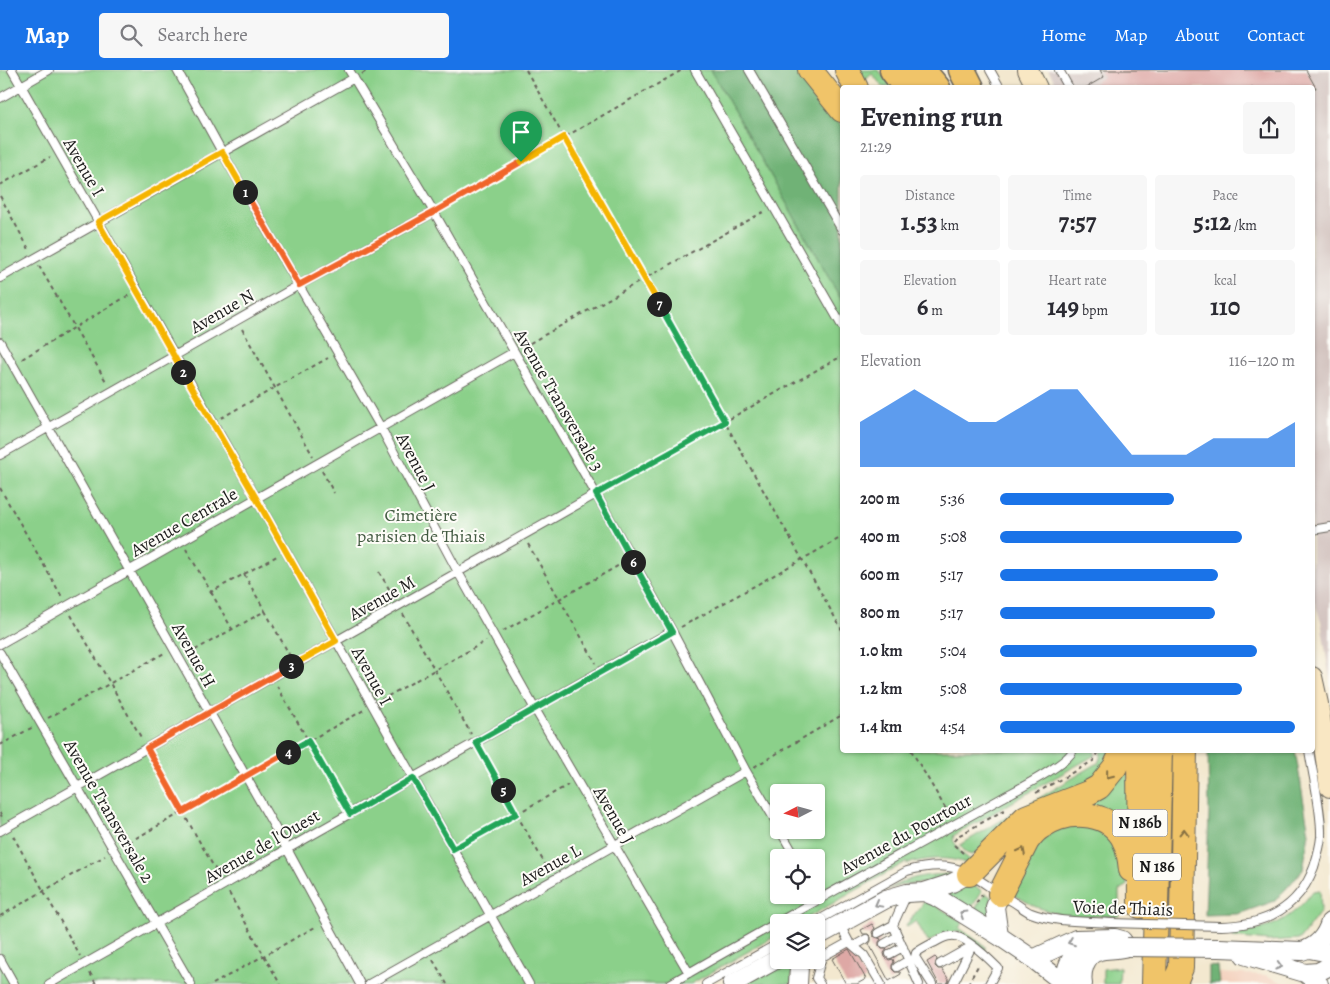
<!DOCTYPE html>
<html lang="en">
<head>
<meta charset="utf-8">
<style>
  :root { --surface:#fff; --page:#f7f7f7; --text:#2b2b33; --muted:#7c7c81; --accent:#1a73e8 }
  body { margin:0; font-family:Alegreya,serif; background:var(--page); color:var(--text); height:100vh; display:flex; flex-direction:column; font-size:19px; white-space:nowrap }
  * { box-sizing:border-box; margin:0 }
  p { font-size:16px; color:var(--muted) }
  .icon { flex:none; width:28px; height:28px; fill:none; stroke:currentColor; stroke-width:2; stroke-linecap:round; stroke-linejoin:round }
  .map { position:relative; flex:1; overflow:hidden }
  .side { position:absolute; left:840px; top:15px; width:475px; height:668px; display:flex; flex-direction:column; background:var(--surface); border-radius:5px; box-shadow:0 1px 4px #0004 }
  .side>* { flex:none }
  .needle { width:32px; rotate:264deg }
  .controls { position:absolute; left:770px; top:714px; display:grid; gap:10px }
  .controls a { display:grid; place-items:center; width:55px; height:55px; border-radius:5px; background:var(--surface); box-shadow:0 1px 4px #0004; font-size:25px }
  .pin { position:absolute; display:grid; place-items:center; width:42px; height:42px; color:#fff; margin:-51px -21px; border-radius:50% 50% 50% 0; rotate:-45deg; box-shadow:0 0 5px #0007 }
  .pin .icon { rotate:45deg }
  .km { position:absolute; width:25px; height:25px; margin:-12px; border-radius:50%; background:#222; color:#fff; font-size:14px; line-height:25px; text-align:center }
  .round { display:grid; place-items:center; flex:none; width:52px; height:52px; border-radius:5px; background:var(--page) }
  .overview { display:flex; align-items:center; justify-content:space-between; height:85px; padding:0 20px }
  h1 { font-size:28px; font-weight:700; line-height:38px }
  .figures { display:grid; grid-template-columns:repeat(3,1fr); gap:8px; height:85px; padding:5px 20px }
  .figures div { display:grid; align-content:center; border-radius:5px; background:var(--page); text-align:center }
  .figures b { font-size:25px; font-weight:700 }
  .figures small { font-size:14px; font-weight:400 }
  .figures p { font-size:14px }
  .chart { height:140px; padding:10px 20px }
  .chart p { display:flex; justify-content:space-between }
  .chart svg { width:100%; height:90px; margin-top:5px; fill:var(--accent); opacity:.7 }
  ul { padding:0 20px; list-style:none; font-size:16px }
  li { display:grid; grid-template-columns:80px 60px 1fr; align-items:center; height:38px }
  li i { height:12px; border-radius:6px; background:var(--accent) }
  header { display:flex; align-items:center; gap:30px; box-sizing:border-box; height:70px; padding:0 25px; background:var(--accent); color:#fff }
  header strong { font-size:24px }
  nav { display:flex; gap:28px; margin-inline-start:auto; font-size:18px }
  .search { width:350px; height:45px; background:var(--page); display:flex; align-items:center; gap:12px; box-sizing:border-box; padding:0 18px; border-radius:5px; color:var(--muted); font-size:19px }
  .map>svg:first-child { display:block }
  .built { fill:#f4d3c0 }
  .industrial { fill:#d0c0bc }
  .green { fill:#8bd08a; stroke:#547653; fill-rule:evenodd }
  .forest { fill:#70b276; stroke:#466749 }
  .building { fill:#dea8a5 }
  .lines { fill:none; stroke-linecap:round; stroke-linejoin:round }
  .service-casing { stroke:#67635b; stroke-width:10 }
  .tertiary-casing { stroke:#67635b; stroke-width:20 }
  .secondary-casing { stroke:#67635b; stroke-width:22 }
  .trunk-casing { stroke:#67635b; stroke-width:26 }
  .motorway-casing { stroke:#67635b; stroke-width:29 }
  .path { stroke:#67635b; stroke-width:2; stroke-dasharray:4 4; stroke-linecap:butt }
  .service { stroke:#fff; stroke-width:8 }
  .tertiary { stroke:#fff; stroke-width:18 }
  .secondary { stroke:#f9e7c3; stroke-width:20 }
  .trunk { stroke:#f0c469; stroke-width:24 }
  .motorway { stroke:#f0c469; stroke-width:26 }
  .service-bridge-casing { stroke:#67635b; stroke-width:10; stroke-linecap:butt }
  .tertiary-bridge-casing { stroke:#67635b; stroke-width:20; stroke-linecap:butt }
  .service-bridge { stroke:#fff; stroke-width:8 }
  .tertiary-bridge { stroke:#fff; stroke-width:18 }
  .oneway { stroke:#867042 }
  .oneway2 { stroke:#999 }
  .split-1-casing { stroke:#fff; stroke-width:10 }
  .split-2-casing { stroke:#fff; stroke-width:10 }
  .split-3-casing { stroke:#fff; stroke-width:10 }
  .split-4-casing { stroke:#fff; stroke-width:10 }
  .split-5-casing { stroke:#fff; stroke-width:10 }
  .split-6-casing { stroke:#fff; stroke-width:10 }
  .split-7-casing { stroke:#fff; stroke-width:10 }
  .split-8-casing { stroke:#fff; stroke-width:10 }
  .split-1 { stroke:#f0652b; stroke-width:6 }
  .split-2 { stroke:#f5b400; stroke-width:6 }
  .split-3 { stroke:#f5b400; stroke-width:6 }
  .split-4 { stroke:#f0652b; stroke-width:6 }
  .split-5 { stroke:#22a559; stroke-width:6 }
  .split-6 { stroke:#22a559; stroke-width:6 }
  .split-7 { stroke:#22a559; stroke-width:6 }
  .split-8 { stroke:#f5b400; stroke-width:6 }
  .labels { text-anchor:middle; dominant-baseline:central; stroke-width:4; stroke-linejoin:round; paint-order:stroke }
  .shield { fill:#fdfcf7; stroke:#605f5e; stroke-width:1 }
  .shield-label { font-size:16px; font-weight:bold; fill:#1c1c1c }
  .street-label { font-size:18px; fill:#1c1c1c; stroke:#fdfcf7 }
  .park-label { font-size:18px; fill:#435b42; stroke:#fdfcf7 }
</style>
</head>
<body>
<header>
<strong>Map</strong>
<div class="search"><svg class="icon" aria-label="search" viewBox="0 0 24 24"><circle cx="10" cy="10" r="6"/><path d="M15 15l6 6"/></svg>Search here</div>
<nav><a>Home</a><a>Map</a><a>About</a><a>Contact</a></nav>
</header>
<div class="map">
<svg width="1330" height="914" viewBox="0 0 1330 914">
  <rect width="100%" height="100%" fill="#fdfcf7"/>
  <filter id="ink" filterUnits="userSpaceOnUse"><feTurbulence type="fractalNoise" baseFrequency=".02" numOctaves="2"/><feDisplacementMap in="SourceGraphic" scale="10" xChannelSelector="R" yChannelSelector="G"/><feConvolveMatrix kernelMatrix="1 2 1 2 8 2 1 2 1" color-interpolation-filters="sRGB"/></filter>
  <filter id="wash" filterUnits="userSpaceOnUse"><feTurbulence type="fractalNoise" baseFrequency=".0096" numOctaves="4" result="noise"/><feDisplacementMap in="SourceGraphic" scale="20" xChannelSelector="R" yChannelSelector="G"/><feGaussianBlur stdDeviation="1.12" result="paint"/><feColorMatrix in="noise" values="0 0 0 0 0 0 0 0 0 0 0 0 0 0 0 0 0 1.4 0 .05"/><feComposite in="paint" operator="in"/></filter>
  <g filter="url(#wash)">
    <rect width="100%" height="100%" fill="#f3e8cf"/>
    <!-- built -->
    <path class="built" d="M 1217,903 L 1265,905 L 1286,914 L 1217,914 Z"/>
    <!-- industrial -->
    <path class="industrial" d="M 1048,0 L 1330,0 L 1330,610 L 1321,551 L 1312,525 L 1312,18 L 1058,17 Z"/>
    <!-- green -->
    <path class="green" d="M 0,0 L 711,0 L 842,231 L 842,680 L 1094,680 L 1095,685 L 953,766 L 954,768 L 953,770 L 961,783 L 972,791 L 968,794 C 948,786 928,788 907,794 L 906,792 L 800,852 L 779,852 L 779,864 L 691,914 L 0,914 ZM 779,722 L 816,722 L 816,760 L 779,760 ZM 779,788 L 816,788 L 816,825 L 779,825 Z
      M 859,0 L 878,0 L 894,17 L 883,17 L 872,4 L 864,11 Z
      M 1101,680 L 1117,680 L 1103,706 L 972,785 L 966,783 L 960,775 L 1098,693 L 1100,688 Z
      M 1128,692 L 1129,757 L 1089,737 L 1089,730 Z
      M 1062,754 L 1103,757 L 1126,796 L 1127,816 L 1119,820 L 1119,846 L 1065,846 L 1036,837 L 1009,822 L 1034,775 Z
      M 951,804 L 953,805 L 933,813 L 905,814 L 888,819 C 913,806 923,805 951,804 Z
      M 968,812 L 982,821 L 970,840 L 948,825 L 947,823 Z
      M 1320,820 L 1321,841 L 1300,869 L 1268,871 L 1232,867 L 1232,862 C 1266,863 1293,849 1313,821 Z
      M 985,823 L 991,827 L 990,851 L 974,841 Z
      M 925,831 L 928,831 L 963,852 L 959,858 L 985,876 L 985,881 L 959,862 L 947,863 L 928,872 L 916,851 L 907,857 L 906,855 Z
      M 786,890 L 793,890 L 791,914 L 743,914 Z
      M 1120,897 L 1119,914 L 1103,914 L 1103,899 Z"/>
    <!-- forest -->
    <path class="forest" d="M 711,0 L 799,0 L 842,56 L 842,231 Z
      M 1208,680 L 1295,680 L 1309,763 L 1303,800 L 1275,831 L 1238,844 L 1205,845 L 1209,744 Z
      M 1209,896 L 1218,897 L 1220,914 L 1209,914 Z"/>
    <g id="blocks">
      <!-- building -->
      <path class="building" d="M 1100,0 L 1306,0 L 1316,18 L 1085,18 L 1104,7 Z
        M 872,854 L 875,858 L 872,862 L 873,866 L 881,869 L 879,872 L 879,876 L 882,879 L 887,879 L 884,883 L 885,887 L 889,890 L 893,889 L 894,892 L 892,895 L 892,899 L 895,902 L 900,902 L 901,904 L 889,911 L 869,874 L 871,871 L 871,867 L 868,864 L 863,864 L 861,860 Z
        M 849,879 L 866,909 L 857,914 L 846,914 L 832,889 Z
        M 935,887 L 937,889 L 935,896 L 938,899 L 942,899 L 949,910 L 947,914 L 939,914 L 927,892 Z"/>
    </g>
  </g>
  <g filter="url(#ink)">
    <use href="#blocks" fill-opacity="0" stroke="#67635b" stroke-width="1"/>
    <g class="lines">
      <!-- service casing -->
      <g class="service-casing">
        <path id="service" d="M 12,0 L 256,428 L 529,914
          M 177,0 L 222,82 L 381,358 L 458,502 L 535,639 L 689,903
          M 349,0 L 434,142 L 596,424 L 672,561 L 746,701 L 779,757
          M 695,0 L 842,256
          M 749,0 L 842,160
          M 990,0 L 1000,18
          M 1059,0 L 1069,18
          M 0,28 L 49,0
          M 0,208 L 354,8
          M 0,272 L 287,779 L 360,914
          M 0,385 L 299,215 L 434,142
          M 1312,460 L 1330,457
          M 0,574 L 514,282
          M 0,583 L 191,914
          M 780,760 L 796,788
          M 0,761 L 596,424
          M 815,852 L 907,801 C 962,786 971,808 1015,833 C 1020,836 1026,841 1031,843 C 1057,853 1084,851 1111,853
          M 840,855 L 849,872 L 864,885 L 881,914
          M 893,855 L 919,914
          M 1221,856 C 1264,855 1298,840 1314,797 C 1317,787 1320,778 1321,767 C 1322,741 1313,707 1309,680
          M 878,863 L 893,855 L 907,824
          M 884,874 L 898,866
          M 854,876 L 866,869
          M 890,884 L 903,877
          M 0,889 L 14,914
          M 940,894 L 972,876
          M 897,897 L 909,890
          M 49,914 L 672,561
          M 369,914 L 746,701
          M 670,914 C 779,850 891,790 1002,728 C 1018,719 1067,695 1073,680
          M 706,914 L 779,873
          M 820,914 L 816,908 L 822,887 L 849,872
          M 932,914 L 915,887 L 916,883 C 921,879 927,876 933,873 C 938,871 944,866 951,866 C 964,864 989,889 998,898 L 989,914
          M 953,914 L 972,876"/>
      </g>
      <!-- tertiary casing -->
      <g class="tertiary-casing">
        <path id="tertiary" d="M 924,822 L 952,813 L 969,804
          M 999,866 L 995,837 L 1000,824
          M 816,867 L 886,829 L 907,823 L 924,822 L 936,827 L 999,866 L 1033,889 L 1065,914
          M 1219,878 L 1302,881 C 1316,877 1326,866 1330,852
          M 1309,879 L 1330,883
          M 1244,885 L 1305,903 L 1319,914
          M 1033,889 L 1076,869 L 1115,868 L 1122,870 L 1127,877 C 1118,880 1108,879 1099,881 C 1085,885 1081,902 1083,914
          M 1305,903 L 1318,902 L 1330,896
          M 1065,913 C 1066,890 1073,879 1098,882
          M 732,914 L 779,888
          M 798,914 L 799,897 L 801,890"/>
      </g>
      <!-- secondary casing -->
      <g class="secondary-casing">
        <path id="secondary" d="M 1028,0 L 1037,18
          M 1312,607 L 1318,634 L 1330,717"/>
      </g>
      <!-- trunk casing -->
      <g class="trunk-casing">
        <path id="trunk" d="M 810,0 L 842,40
          M 847,0 L 856,18
          M 1139,680 L 1140,836
          M 969,804 L 1026,747 L 1088,723 L 1099,717 L 1115,697 L 1123,680
          M 1000,824 L 1027,771 C 1031,766 1035,760 1041,757 C 1065,740 1104,739 1122,766 C 1128,776 1130,789 1131,800
          M 1154,914 L 1160,680
          M 1174,914 L 1181,898 L 1185,680"/>
      </g>
      <!-- motorway casing -->
      <g class="motorway-casing">
        <path id="motorway" d="M 893,0 L 907,18
          M 922,0 L 937,18
          M 962,0 L 971,18"/>
      </g>
      <!-- path -->
      <path class="path" d="M 526,0 L 842,560
        M 362,4 L 368,0
        M 0,115 L 50,87
        M 0,126 L 30,181
        M 441,138 L 682,0
        M 39,196 L 107,313
        M 242,259 L 313,386
        M 523,277 L 765,141
        M 22,289 L 129,225
        M 221,348 L 328,288
        M 322,401 L 334,423
        M 0,418 L 62,527
        M 604,419 L 842,286
        M 528,474 L 596,593
        M 186,479 L 211,522 L 277,486
        M 379,502 L 394,527
        M 244,504 L 265,541
        M 211,522 L 232,559
        M 403,544 L 471,664
        M 71,545 L 142,669
        M 681,557 L 842,467
        M 503,561 L 623,493
        M 188,584 L 265,541 L 290,586
        M 277,616 L 345,735
        M 381,630 L 486,571
        M 48,648 L 166,582
        M 0,675 L 33,657
        M 911,680 L 950,746
        M 481,682 L 549,801
        M 151,686 L 219,806
        M 754,697 L 842,645
        M 255,701 L 364,640
        M 1036,723 L 1093,691 L 1100,680
        M 0,743 L 3,749
        M 13,766 L 80,886
        M 461,775 L 568,715
        M 122,776 L 238,711
        M 963,783 L 954,775 L 954,771 L 958,766 L 1008,738
        M 229,823 L 280,914
        M 976,833 L 982,825
        M 0,846 L 105,786
        M 433,890 L 447,914
        M 90,903 L 96,914
        M 213,914 L 317,856
        M 968,914 L 979,894"/>
      <!-- service -->
      <use href="#service" class="service"/>
      <!-- tertiary -->
      <use href="#tertiary" class="tertiary"/>
      <!-- secondary -->
      <use href="#secondary" class="secondary"/>
      <!-- trunk -->
      <use href="#trunk" class="trunk"/>
      <!-- motorway -->
      <use href="#motorway" class="motorway"/>
      <!-- service-bridge casing -->
      <g class="service-bridge-casing">
        <path id="service-bridge" d="M 1111,853 L 1221,856"/>
      </g>
      <!-- tertiary-bridge casing -->
      <g class="tertiary-bridge-casing">
        <path id="tertiary-bridge" d="M 1127,877 L 1219,878"/>
      </g>
      <!-- service-bridge -->
      <use href="#service-bridge" class="service-bridge"/>
      <!-- tertiary-bridge -->
      <use href="#tertiary-bridge" class="tertiary-bridge"/>
    </g>
    <!-- one-way arrows -->
    <defs><path id="oneway-chevron" d="M-2-3.5L2.5 0L-2 3.5" fill="none" stroke-width="1.6" stroke-linecap="round" stroke-linejoin="round" transform="scale(1.25)"/></defs>
    <g class="oneway">
      <use href="#oneway-chevron" transform="translate(1109 705) rotate(129)"/>
      <use href="#oneway-chevron" transform="translate(1184 762) rotate(-89)"/>
      <use href="#oneway-chevron" transform="translate(1022 781) rotate(-63)"/>
    </g>
    <g class="oneway2">
      <use href="#oneway-chevron" transform="translate(878 834) rotate(151)"/>
      <use href="#oneway-chevron" transform="translate(963 844) rotate(-148)"/>
      <use href="#oneway-chevron" transform="translate(1071 872) rotate(159)"/>
      <use href="#oneway-chevron" transform="translate(1279 896) rotate(16)"/>
    </g>
  </g>
  <g class="lines" filter="url(#ink)">
    <!-- split-1 casing -->
    <g class="split-1-casing">
      <path id="split-1" d="M 245,122 L 299,215 L 434,142 L 521,92"/>
    </g>
    <!-- split-2 casing -->
    <g class="split-2-casing">
      <path id="split-2" d="M 183,302 L 98,152 L 222,82 L 245,122"/>
    </g>
    <!-- split-3 casing -->
    <g class="split-3-casing">
      <path id="split-3" d="M 183,302 L 256,428 L 336,571 L 291,596"/>
    </g>
    <!-- split-4 casing -->
    <g class="split-4-casing">
      <path id="split-4" d="M 288,682 L 183,742 L 147,678 L 291,596"/>
    </g>
    <!-- split-5 casing -->
    <g class="split-5-casing">
      <path id="split-5" d="M 288,682 L 308,671 L 350,744 L 413,708 L 453,779 L 516,744 L 503,720"/>
    </g>
    <!-- split-6 casing -->
    <g class="split-6-casing">
      <path id="split-6" d="M 503,720 L 476,672 L 672,562 L 633,492"/>
    </g>
    <!-- split-7 casing -->
    <g class="split-7-casing">
      <path id="split-7" d="M 633,492 L 596,424 L 725,352 L 659,234"/>
    </g>
    <!-- split-8 casing -->
    <g class="split-8-casing">
      <path id="split-8" d="M 521,92 L 564,67 L 659,234"/>
    </g>
    <!-- split-1 -->
    <use href="#split-1" class="split-1"/>
    <!-- split-2 -->
    <use href="#split-2" class="split-2"/>
    <!-- split-3 -->
    <use href="#split-3" class="split-3"/>
    <!-- split-4 -->
    <use href="#split-4" class="split-4"/>
    <!-- split-5 -->
    <use href="#split-5" class="split-5"/>
    <!-- split-6 -->
    <use href="#split-6" class="split-6"/>
    <!-- split-7 -->
    <use href="#split-7" class="split-7"/>
    <!-- split-8 -->
    <use href="#split-8" class="split-8"/>
  </g>
  <g class="labels">
    <!-- shield labels -->
    <g class="shield">
      <rect x="1112.5" y="739.5" width="55" height="27" rx="4"/>
      <rect x="1133" y="783.5" width="48" height="27" rx="4"/>
    </g>
    <g class="shield-label">
      <text x="1140" y="753">N 186b</text>
      <text x="1157" y="797">N 186</text>
    </g>
    <!-- street labels -->
    <g class="street-label">
      <text transform="translate(84 97) rotate(60)">Avenue I</text>
      <text transform="translate(222 241) rotate(-30)">Avenue N</text>
      <text transform="translate(559 330) rotate(60)">Avenue Transversale 3</text>
      <text transform="translate(416 392) rotate(62)">Avenue J</text>
      <text transform="translate(184 452) rotate(-30)">Avenue Centrale</text>
      <text transform="translate(382 528) rotate(-29)">Avenue M</text>
      <text transform="translate(194 585) rotate(61)">Avenue H</text>
      <text transform="translate(372 606) rotate(61)">Avenue I</text>
      <text transform="translate(109 741) rotate(60)">Avenue Transversale 2</text>
      <text transform="translate(614 745) rotate(60)">Avenue J</text>
      <text transform="translate(906 764) rotate(-29)">Avenue du Pourtour</text>
      <text transform="translate(262 776) rotate(-30)">Avenue de l'Ouest</text>
      <text transform="translate(550 795) rotate(-29)">Avenue L</text>
      <text transform="translate(1123 838) rotate(2)">Voie de Thiais</text>
    </g>
    <!-- park labels -->
    <g class="park-label">
      <text x="421" y="445">Cimetière<tspan x="421" dy="21">parisien de Thiais</tspan></text>
    </g>
  </g>
</svg>
<div class="controls">
<a><svg class="needle" viewBox="-14 -14 28 28"><path d="M0-13l5 13h-10z" fill="#e53935"/><path d="M0 13l5-13h-10z" fill="#7c7c81"/></svg></a>
<a><svg class="icon" aria-label="locate" viewBox="0 0 24 24"><circle cx="12" cy="12" r="6"/><path d="M12 2v4M12 18v4M2 12h4M18 12h4"/></svg></a>
<a><svg class="icon" aria-label="layers" viewBox="0 0 24 24"><path d="M12 4l9 5-9 5-9-5zM3 14l9 5 9-5"/></svg></a>
</div>
<div class="pin" style="left:521px;top:92px;background:#1e9e55"><svg class="icon" aria-label="arrive" viewBox="0 0 24 24"><path d="M6 21V4h12l-3 4 3 4H6"/></svg></div>
<b class="km" style="left:245px;top:122px">1</b>
<b class="km" style="left:183px;top:302px">2</b>
<b class="km" style="left:291px;top:596px">3</b>
<b class="km" style="left:288px;top:682px">4</b>
<b class="km" style="left:503px;top:720px">5</b>
<b class="km" style="left:633px;top:492px">6</b>
<b class="km" style="left:659px;top:234px">7</b>
<section class="side">
<div class="overview"><div><h1>Evening run</h1><p>21:29</p></div><a class="round"><svg class="icon" aria-label="share" viewBox="0 0 24 24"><path d="M12 15V3M7 8l5-5 5 5M5 13v7h14v-7"/></svg></a></div>
<div class="figures">
<div><p>Distance</p><b>1.53<small> km</small></b></div>
<div><p>Time</p><b>7:57</b></div>
<div><p>Pace</p><b>5:12<small> /km</small></b></div>
</div>
<div class="figures">
<div><p>Elevation</p><b>6<small> m</small></b></div>
<div><p>Heart rate</p><b>149<small> bpm</small></b></div>
<div><p>kcal</p><b>110</b></div>
</div>
<div class="chart"><p><span>Elevation</span>116–120 m</p>
<svg viewBox="0 0 160 44" preserveAspectRatio="none"><path d="M0 44V22L10 14L20 6L30 14L40 22L50 22L60 14L70 6L80 6L90 22L100 38L110 38L120 38L130 30L140 30L150 30L160 22V44z"/></svg>
</div>
<ul>
<li><b>200 m</b>5:36<i style="width:59%"></i></li>
<li><b>400 m</b>5:08<i style="width:82%"></i></li>
<li><b>600 m</b>5:17<i style="width:74%"></i></li>
<li><b>800 m</b>5:17<i style="width:73%"></i></li>
<li><b>1.0 km</b>5:04<i style="width:87%"></i></li>
<li><b>1.2 km</b>5:08<i style="width:82%"></i></li>
<li><b>1.4 km</b>4:54<i style="width:100%"></i></li>
</ul>
</section>
</div>
</body>
</html>
